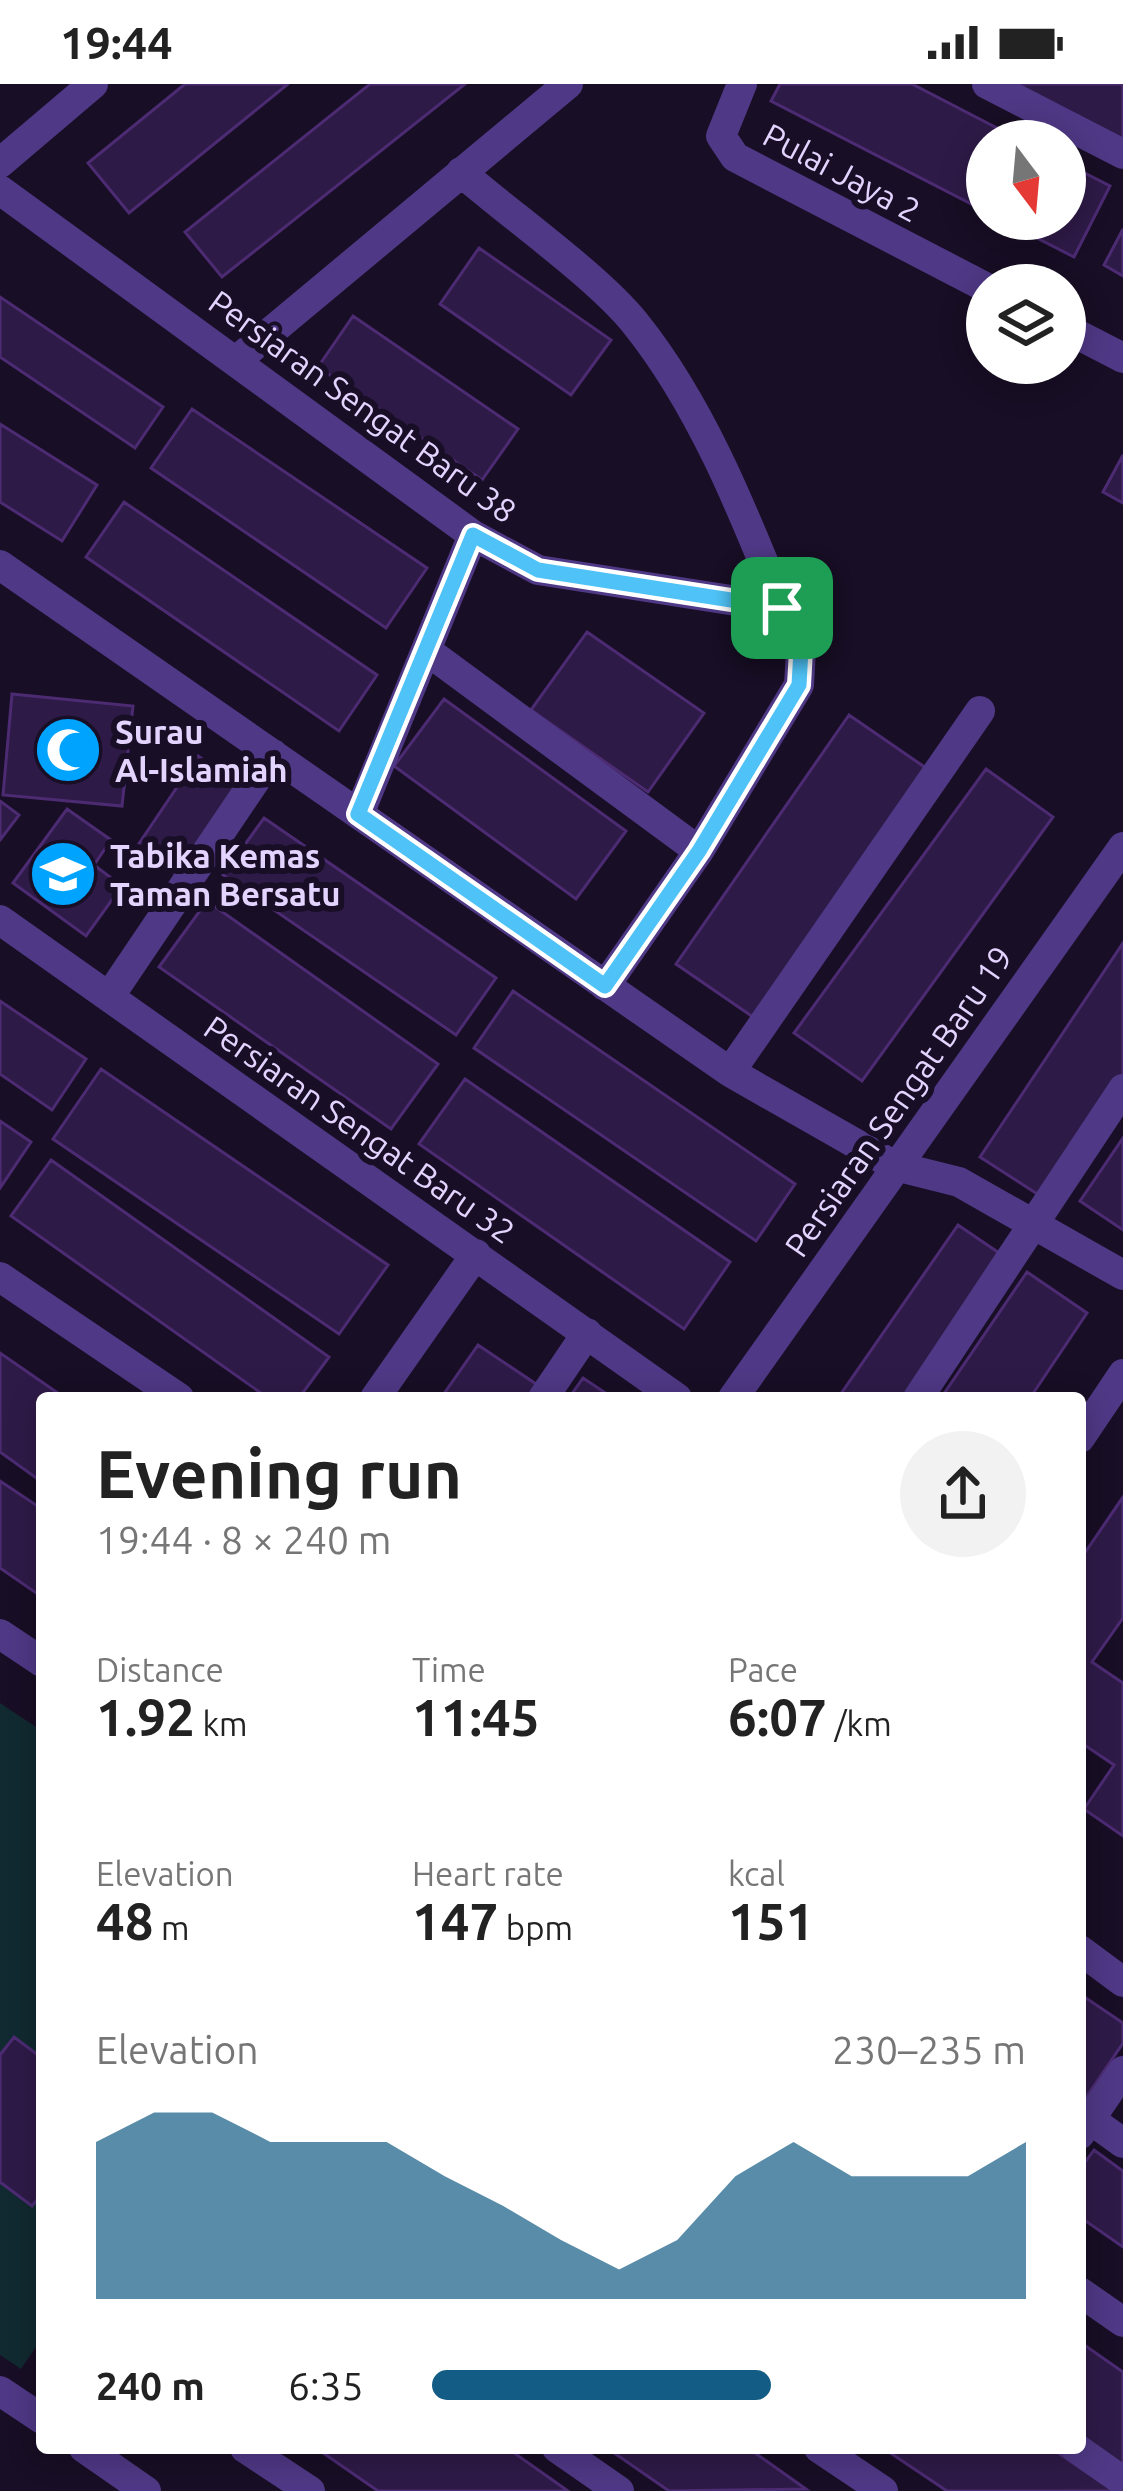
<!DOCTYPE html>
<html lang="en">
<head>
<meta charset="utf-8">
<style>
  :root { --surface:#fff; --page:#f2f2f2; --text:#222; --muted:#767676; --accent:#135c85 }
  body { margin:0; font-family:Ubuntu,sans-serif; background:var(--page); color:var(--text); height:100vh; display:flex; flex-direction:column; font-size:45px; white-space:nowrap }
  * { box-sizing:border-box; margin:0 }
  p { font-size:39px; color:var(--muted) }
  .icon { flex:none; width:66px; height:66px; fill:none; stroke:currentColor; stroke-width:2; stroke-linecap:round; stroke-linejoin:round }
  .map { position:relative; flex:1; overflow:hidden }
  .panel { position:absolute; left:36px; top:1308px; width:1050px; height:1062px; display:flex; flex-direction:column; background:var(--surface); border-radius:12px; box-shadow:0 6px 30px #0003 }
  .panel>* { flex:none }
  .needle { width:78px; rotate:164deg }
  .fabs { position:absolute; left:966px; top:36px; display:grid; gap:24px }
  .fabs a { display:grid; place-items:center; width:120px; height:120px; border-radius:50%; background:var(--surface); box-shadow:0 6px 30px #0003; font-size:60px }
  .pin { position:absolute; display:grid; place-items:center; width:102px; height:102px; color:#fff; margin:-51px; border-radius:24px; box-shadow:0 6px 18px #0006 }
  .round { display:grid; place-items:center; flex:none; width:126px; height:126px; border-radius:63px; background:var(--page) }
  .head { display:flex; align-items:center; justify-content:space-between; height:204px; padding:0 60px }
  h1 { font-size:66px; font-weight:600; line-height:90px }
  .metrics { display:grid; grid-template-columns:repeat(3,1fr); gap:18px; height:204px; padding:12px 60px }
  .metrics div { display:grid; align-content:center }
  .metrics b { font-size:51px; font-weight:600 }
  .metrics small { font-size:33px; font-weight:400 }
  .metrics p { font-size:33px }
  .chart { height:336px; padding:24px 60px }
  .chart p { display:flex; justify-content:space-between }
  .chart svg { width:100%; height:216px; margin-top:12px; fill:var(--accent); opacity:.7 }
  ul { padding:0 60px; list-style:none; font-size:39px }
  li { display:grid; grid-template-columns:192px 144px 1fr; align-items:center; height:90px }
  li i { height:30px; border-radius:15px; background:var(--accent) }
  .status { display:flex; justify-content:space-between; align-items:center; height:84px; padding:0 60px; background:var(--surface); direction:ltr }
  .status svg { height:33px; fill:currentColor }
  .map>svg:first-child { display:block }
  .green { fill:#112930 }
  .building { fill:#2e1a47; stroke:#4c2b73; stroke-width:3 }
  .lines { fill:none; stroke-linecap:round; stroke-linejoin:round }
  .minor { stroke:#4f3885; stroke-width:30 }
  .route-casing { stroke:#fff; stroke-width:24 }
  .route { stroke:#4fc3f7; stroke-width:15 }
  .labels { text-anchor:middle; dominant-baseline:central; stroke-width:12; stroke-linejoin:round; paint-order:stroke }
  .street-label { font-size:33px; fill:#e3d3ff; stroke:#180e25 }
  .poi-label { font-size:33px; font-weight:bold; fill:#e3d3ff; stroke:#180e25; text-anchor:start }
</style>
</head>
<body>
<div class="status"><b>19:44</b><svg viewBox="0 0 49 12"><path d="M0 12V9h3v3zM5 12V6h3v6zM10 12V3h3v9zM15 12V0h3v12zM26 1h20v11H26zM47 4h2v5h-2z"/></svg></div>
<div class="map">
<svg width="1123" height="2407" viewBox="0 0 1123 2407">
  <rect width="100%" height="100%" fill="#180e25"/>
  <!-- green -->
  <path class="green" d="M 0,1619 L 42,1647 L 42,2254 L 21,2285 L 0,2271 Z"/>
  <!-- building -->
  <path class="building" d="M 185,0 L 288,0 L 129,129 L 88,79 Z
    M 370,0 L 465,0 L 222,193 L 185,148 Z
    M 780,0 L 912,0 L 1022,57 L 987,57 L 987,128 L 771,17 Z
    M 1003,0 L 1123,0 L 1123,61 Z
    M 1065,79 L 1110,102 L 1074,173 L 1000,135 L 1065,135 Z
    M 1123,145 L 1123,192 L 1104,181 Z
    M 479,164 L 611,256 L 571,311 L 440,220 Z
    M 0,213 L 163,323 L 135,364 L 0,273 Z
    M 353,232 L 518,345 L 482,396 L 318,283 Z
    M 192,325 L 427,484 L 386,544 L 151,384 Z
    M 0,340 L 97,401 L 62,457 L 0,418 Z
    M 1123,371 L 1123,419 L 1103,408 Z
    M 124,418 L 377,591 L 339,647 L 86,473 Z
    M 587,548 L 704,629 L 648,708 L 531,626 Z
    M 12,610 L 133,622 L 122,722 L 3,711 Z
    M 444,615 L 626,747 L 576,815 L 394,682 Z
    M 849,631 L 926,684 L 753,933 L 676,880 Z
    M 198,672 L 244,703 L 183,795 L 136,764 Z
    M 986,685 L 1053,733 L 862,997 L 794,949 Z
    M 0,717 L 19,731 L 0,756 Z
    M 67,725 L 111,756 L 94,781 L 122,802 L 86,852 L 13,799 Z
    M 264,734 L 496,894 L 456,951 L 223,791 Z
    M 207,817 L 438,980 L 391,1045 L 159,883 Z
    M 1123,859 L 1123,992 L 1042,1113 L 980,1073 Z
    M 513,907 L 795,1100 L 756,1157 L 474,964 Z
    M 0,917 L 86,975 L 52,1026 L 0,990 Z
    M 101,985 L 388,1181 L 339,1250 L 53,1055 Z
    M 465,995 L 730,1178 L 684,1245 L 419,1060 Z
    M 0,1037 L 31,1058 L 0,1104 Z
    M 1123,1054 L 1123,1146 L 1080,1117 Z
    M 51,1076 L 329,1273 L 299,1314 L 268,1314 L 11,1132 Z
    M 958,1141 L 1005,1173 L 907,1314 L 838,1314 Z
    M 1027,1188 L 1087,1229 L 1030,1314 L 941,1314 Z
    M 478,1261 L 542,1304 L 535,1314 L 441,1314 Z
    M 0,1269 L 65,1314 L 42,1314 L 42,1398 L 0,1368 Z
    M 583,1294 L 613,1314 L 569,1314 Z
    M 0,1397 L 42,1425 L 42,1513 L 0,1484 Z
    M 1123,1413 L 1123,1534 L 1092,1578 L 1123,1599 L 1123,1752 L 1084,1725 L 1114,1681 L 1080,1658 L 1080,1476 Z
    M 1080,1910 L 1123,1939 L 1123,1959 L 1081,2021 Z
    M 14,1953 L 42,1974 L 42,2110 L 32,2122 L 0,2098 L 0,1971 Z
    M 1094,2066 L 1123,2087 L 1123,2163 L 1080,2133 L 1080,2085 Z
    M 1080,2258 L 1123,2288 L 1123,2383 L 1080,2353 Z
    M 316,2364 L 507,2364 L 568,2407 L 378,2407 Z
    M 607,2364 L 748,2364 L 806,2405 L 669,2407 Z
    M 883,2364 L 1051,2364 L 1114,2407 L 947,2407 Z"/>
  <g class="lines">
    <!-- minor -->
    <path class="minor" d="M 742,0 L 721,52 L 735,73 L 987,204
      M 987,0 L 1123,70
      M 0,79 L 93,0
      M 461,88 C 510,131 596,191 635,239 C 701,321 743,427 782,524
      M 0,106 L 473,451 L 538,486 L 782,524 L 801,566 L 799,601 L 699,767 L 605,902
      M 1065,244 L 1123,274
      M 237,276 L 568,0
      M 0,481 L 730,988 L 895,1082 L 959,1098 L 1123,1191
      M 426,566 L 699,767
      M 359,730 L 473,451
      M 0,836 L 677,1314
      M 109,913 L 273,670
      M 730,988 L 980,627
      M 0,1193 L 179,1314
      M 375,1314 L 476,1170
      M 543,1314 L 587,1249
      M 733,1314 L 1123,763
      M 918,1314 L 1123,1005
      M 1080,1354 L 1123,1290
      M 0,1550 L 42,1578
      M 1080,1866 L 1123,1898
      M 1080,2028 L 1123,2059
      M 1080,2050 L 1123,1987
      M 1080,2208 L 1123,2238
      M 0,2307 L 42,2335
      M 84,2364 L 146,2407
      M 245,2364 L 310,2407
      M 557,2364 L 619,2407
      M 819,2364 L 883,2407
      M 1076,2364 L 1123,2397"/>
  </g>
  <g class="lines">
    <!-- route casing -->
    <g class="route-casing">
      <path id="route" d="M 473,451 L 538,486 L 782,524 L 801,566 L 799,601 L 699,767 L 605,902 L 358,730 Z"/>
    </g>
    <!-- route -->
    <use href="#route" class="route"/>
  </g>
  <!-- icons -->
  <defs>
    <g id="mosque-disc" transform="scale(3.45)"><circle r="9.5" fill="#00a4fe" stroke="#180e25"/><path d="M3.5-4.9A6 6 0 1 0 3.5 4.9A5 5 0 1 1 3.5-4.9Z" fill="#fff"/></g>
    <g id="school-disc" transform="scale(3.45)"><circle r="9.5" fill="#00a4fe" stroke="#180e25"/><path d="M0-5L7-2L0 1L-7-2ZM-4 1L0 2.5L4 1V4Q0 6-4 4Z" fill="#fff"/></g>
  </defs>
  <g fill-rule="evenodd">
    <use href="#mosque-disc" x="68" y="666"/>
    <use href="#school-disc" x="63" y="790"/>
  </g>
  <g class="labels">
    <!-- street labels -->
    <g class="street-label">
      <text transform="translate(842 88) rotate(28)">Pulai Jaya 2</text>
      <text transform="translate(363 322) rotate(36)">Persiaran Sengat Baru 38</text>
      <text transform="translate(898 1017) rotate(-55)">Persiaran Sengat Baru 19</text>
      <text transform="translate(360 1045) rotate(35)">Persiaran Sengat Baru 32</text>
    </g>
    <!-- poi labels -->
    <g class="poi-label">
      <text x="115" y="647">Surau<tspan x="115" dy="38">Al-Islamiah</tspan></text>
      <text x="110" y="771">Tabika Kemas<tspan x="110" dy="38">Taman Bersatu</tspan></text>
    </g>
  </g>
</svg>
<div class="fabs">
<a><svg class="needle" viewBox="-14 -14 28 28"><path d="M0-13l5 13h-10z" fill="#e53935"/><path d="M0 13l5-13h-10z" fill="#767676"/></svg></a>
<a><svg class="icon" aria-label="layers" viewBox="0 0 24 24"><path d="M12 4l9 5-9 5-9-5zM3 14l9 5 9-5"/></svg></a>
</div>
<div class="pin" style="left:782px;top:524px;background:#1e9e55"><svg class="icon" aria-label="arrive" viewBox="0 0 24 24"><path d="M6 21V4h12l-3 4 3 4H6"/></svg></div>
<section class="panel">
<div class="head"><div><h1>Evening run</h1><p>19:44 · 8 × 240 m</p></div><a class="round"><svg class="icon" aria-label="share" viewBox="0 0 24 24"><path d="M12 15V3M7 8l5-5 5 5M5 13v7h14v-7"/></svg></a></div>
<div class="metrics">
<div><p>Distance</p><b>1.92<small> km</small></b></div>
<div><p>Time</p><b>11:45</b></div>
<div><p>Pace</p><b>6:07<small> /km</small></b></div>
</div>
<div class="metrics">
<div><p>Elevation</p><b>48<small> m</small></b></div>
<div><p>Heart rate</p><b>147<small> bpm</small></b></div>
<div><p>kcal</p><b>151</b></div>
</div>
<div class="chart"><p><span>Elevation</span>230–235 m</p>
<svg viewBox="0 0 160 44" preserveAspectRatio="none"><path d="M0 44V12L10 6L20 6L30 12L40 12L50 12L60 19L70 25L80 32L90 38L100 32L110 19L120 12L130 19L140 19L150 19L160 12V44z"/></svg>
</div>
<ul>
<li><b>240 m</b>6:35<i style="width:57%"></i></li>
</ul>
</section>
</div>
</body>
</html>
